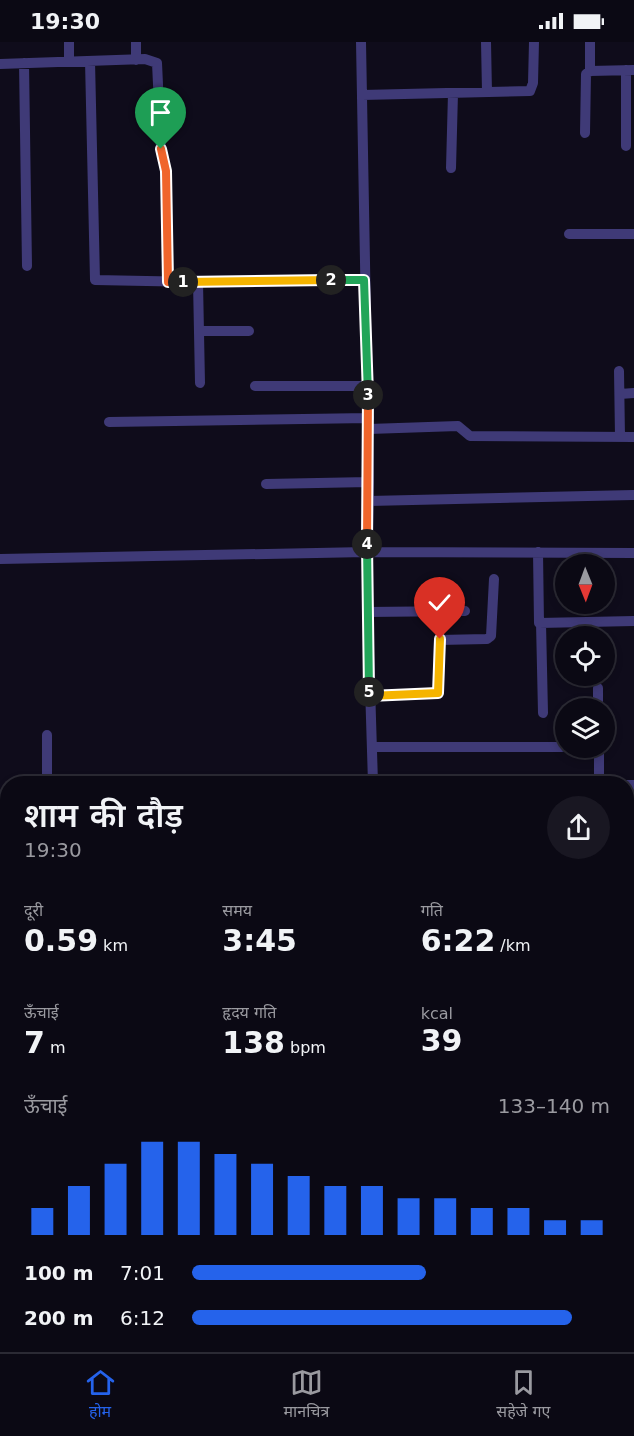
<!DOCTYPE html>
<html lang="hi">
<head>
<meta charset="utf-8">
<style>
  :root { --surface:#0b0914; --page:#191722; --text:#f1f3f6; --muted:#9a9aa0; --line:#2b2a34; --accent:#2563eb }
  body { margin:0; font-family:"DejaVu Sans","Noto Sans Devanagari",sans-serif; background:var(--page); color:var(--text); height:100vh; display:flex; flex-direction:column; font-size:22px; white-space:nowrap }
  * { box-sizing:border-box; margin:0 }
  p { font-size:20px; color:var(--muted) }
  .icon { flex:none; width:33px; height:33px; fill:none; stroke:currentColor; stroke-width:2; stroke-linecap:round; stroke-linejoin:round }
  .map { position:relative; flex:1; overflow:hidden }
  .details { position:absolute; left:0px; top:734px; width:634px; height:578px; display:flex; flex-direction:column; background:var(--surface); border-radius:24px 24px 0 0; box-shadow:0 3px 9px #0003,0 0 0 2px var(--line) }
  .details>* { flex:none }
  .needle { width:39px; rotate:179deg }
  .controls { position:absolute; left:555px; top:512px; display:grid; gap:12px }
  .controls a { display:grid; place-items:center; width:60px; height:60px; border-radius:50%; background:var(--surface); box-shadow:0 3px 9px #0003,0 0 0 2px var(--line); font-size:30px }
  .pin { position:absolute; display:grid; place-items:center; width:51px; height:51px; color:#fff; margin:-62px -26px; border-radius:50% 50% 50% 0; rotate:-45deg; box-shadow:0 0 6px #0007 }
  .pin .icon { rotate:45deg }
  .km { position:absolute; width:30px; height:30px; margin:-15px; border-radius:50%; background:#222; color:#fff; font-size:16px; line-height:30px; text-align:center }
  .round { display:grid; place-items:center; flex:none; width:63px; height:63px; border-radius:32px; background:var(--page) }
  .overview { display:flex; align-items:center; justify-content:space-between; height:102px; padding:0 24px }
  h1 { font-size:33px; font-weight:600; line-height:45px }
  .metrics { display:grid; grid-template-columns:repeat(3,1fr); gap:9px; height:102px; padding:6px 24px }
  .metrics div { display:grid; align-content:center }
  .metrics b { font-size:30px; font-weight:600 }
  .metrics small { font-size:16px; font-weight:400 }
  .metrics p { font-size:16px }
  .chart { height:168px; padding:12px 24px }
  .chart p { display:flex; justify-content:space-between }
  .chart svg { width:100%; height:108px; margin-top:6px; stroke:var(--accent); stroke-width:6 }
  ul { padding:0 24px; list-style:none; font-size:20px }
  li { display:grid; grid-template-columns:96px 72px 1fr; align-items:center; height:45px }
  li i { height:15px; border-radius:8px; background:var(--accent) }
  .status { display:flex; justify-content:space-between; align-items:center; height:42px; padding:0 30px; background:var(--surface); direction:ltr }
  .status svg { height:16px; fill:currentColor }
  .tab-bar { display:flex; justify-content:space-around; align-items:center; height:84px; border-top:2px solid var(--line); background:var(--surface); font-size:16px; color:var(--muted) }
  .tab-bar a { display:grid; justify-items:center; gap:3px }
  .tab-bar .active { color:var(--accent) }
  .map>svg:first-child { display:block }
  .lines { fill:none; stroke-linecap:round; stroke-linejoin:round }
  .street { stroke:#3f3a77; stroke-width:10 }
  .split-1-casing { stroke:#fff; stroke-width:12 }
  .split-2-casing { stroke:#fff; stroke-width:12 }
  .split-3-casing { stroke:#fff; stroke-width:12 }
  .split-4-casing { stroke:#fff; stroke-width:12 }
  .split-5-casing { stroke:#fff; stroke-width:12 }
  .split-6-casing { stroke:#fff; stroke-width:12 }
  .split-1 { stroke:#f0652b; stroke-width:8 }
  .split-2 { stroke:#f5b400; stroke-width:8 }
  .split-3 { stroke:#22a559; stroke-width:8 }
  .split-4 { stroke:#f0652b; stroke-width:8 }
  .split-5 { stroke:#22a559; stroke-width:8 }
  .split-6 { stroke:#f5b400; stroke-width:8 }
</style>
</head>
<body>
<div class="status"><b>19:30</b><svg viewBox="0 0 49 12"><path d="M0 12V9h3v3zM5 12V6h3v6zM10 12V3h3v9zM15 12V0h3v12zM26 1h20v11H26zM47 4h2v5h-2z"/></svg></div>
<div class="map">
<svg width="634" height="1310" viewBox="0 0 634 1310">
  <rect width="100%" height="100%" fill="#0f0c1b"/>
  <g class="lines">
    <!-- street -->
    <path class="street" d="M 69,0 L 69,19
      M 136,0 L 136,18
      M 361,0 L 369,440 L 367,547 L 373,741
      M 486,0 L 487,50
      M 590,0 L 590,29
      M 90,19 L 95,238 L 198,240 L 364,238
      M 24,21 L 27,224
      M 0,22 L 145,17 L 157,21 L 161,107 L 166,129 L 168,240
      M 626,28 L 626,104
      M 362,53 L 530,49 L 533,41 L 534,0
      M 585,91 L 586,32 L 590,29 L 634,28
      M 451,126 L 453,51
      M 569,192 L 634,192
      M 198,240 L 200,341
      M 199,289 L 249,289
      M 619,329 L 620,395
      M 255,344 L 368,344
      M 620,352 L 634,351
      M 109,380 L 369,376
      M 369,387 L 458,384 L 470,394 L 634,395
      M 266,442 L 369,440
      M 369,459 L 634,453
      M 538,510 L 539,581 L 634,579
      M 0,517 L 366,510 L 634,511
      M 367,570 L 465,569
      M 541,581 L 543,671
      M 598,646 L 598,666
      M 369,654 L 438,651 L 439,598 L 487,597 L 491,594 L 494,537
      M 47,693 L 47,741
      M 372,705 L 562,705
      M 599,705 L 599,741
      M 278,739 L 373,739
      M 627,743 L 634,743
      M 627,795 L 634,794
      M 627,835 L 634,834
      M 627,888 L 634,888
      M 627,994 L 634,993
      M 627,1075 L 634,1075
      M 627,1137 L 634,1137
      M 627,1191 L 634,1190
      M 627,1258 L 634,1266
      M 68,1304 L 68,1310
      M 146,1304 L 146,1310
      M 421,1304 L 422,1310
      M 573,1309 L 574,1310
      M 371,1310 L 371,1304"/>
  </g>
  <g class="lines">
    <!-- split-1 casing -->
    <g class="split-1-casing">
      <path id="split-1" d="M 161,107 L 166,129 L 168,240 L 183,240"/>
    </g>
    <!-- split-2 casing -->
    <g class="split-2-casing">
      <path id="split-2" d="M 183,240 L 331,238"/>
    </g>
    <!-- split-3 casing -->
    <g class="split-3-casing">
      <path id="split-3" d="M 331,238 L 364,238 L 368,353"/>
    </g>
    <!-- split-4 casing -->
    <g class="split-4-casing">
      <path id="split-4" d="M 367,502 L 368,353"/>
    </g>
    <!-- split-5 casing -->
    <g class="split-5-casing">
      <path id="split-5" d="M 367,502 L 369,650"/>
    </g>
    <!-- split-6 casing -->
    <g class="split-6-casing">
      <path id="split-6" d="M 369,650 L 369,654 L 438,651 L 440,597"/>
    </g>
    <!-- split-1 -->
    <use href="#split-1" class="split-1"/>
    <!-- split-2 -->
    <use href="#split-2" class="split-2"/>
    <!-- split-3 -->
    <use href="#split-3" class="split-3"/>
    <!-- split-4 -->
    <use href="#split-4" class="split-4"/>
    <!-- split-5 -->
    <use href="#split-5" class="split-5"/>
    <!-- split-6 -->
    <use href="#split-6" class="split-6"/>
  </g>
</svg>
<div class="controls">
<a><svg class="needle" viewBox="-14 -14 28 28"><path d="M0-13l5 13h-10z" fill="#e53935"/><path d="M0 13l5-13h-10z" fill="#9a9aa0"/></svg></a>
<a><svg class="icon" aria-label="locate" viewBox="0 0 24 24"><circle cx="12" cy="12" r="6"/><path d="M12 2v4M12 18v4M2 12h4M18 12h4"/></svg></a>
<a><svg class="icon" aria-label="layers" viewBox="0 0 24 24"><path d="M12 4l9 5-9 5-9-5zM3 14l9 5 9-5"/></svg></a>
</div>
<div class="pin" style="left:161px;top:107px;background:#1e9e55"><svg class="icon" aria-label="arrive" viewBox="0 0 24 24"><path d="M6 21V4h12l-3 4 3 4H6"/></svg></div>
<div class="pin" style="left:440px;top:597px;background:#d93025"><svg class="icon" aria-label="check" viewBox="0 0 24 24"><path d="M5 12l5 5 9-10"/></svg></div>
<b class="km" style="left:183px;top:240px">1</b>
<b class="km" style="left:331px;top:238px">2</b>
<b class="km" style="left:368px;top:353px">3</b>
<b class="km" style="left:367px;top:502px">4</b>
<b class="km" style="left:369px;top:650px">5</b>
<section class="details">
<div class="overview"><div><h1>शाम की दौड़</h1><p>19:30</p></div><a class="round"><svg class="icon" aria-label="share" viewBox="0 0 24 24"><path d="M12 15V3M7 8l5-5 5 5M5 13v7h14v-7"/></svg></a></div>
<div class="metrics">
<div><p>दूरी</p><b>0.59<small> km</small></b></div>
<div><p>समय</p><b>3:45</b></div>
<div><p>गति</p><b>6:22<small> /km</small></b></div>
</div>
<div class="metrics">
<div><p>ऊँचाई</p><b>7<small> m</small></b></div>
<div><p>हृदय गति</p><b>138<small> bpm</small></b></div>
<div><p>kcal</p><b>39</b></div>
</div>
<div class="chart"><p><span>ऊँचाई</span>133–140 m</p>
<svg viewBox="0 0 160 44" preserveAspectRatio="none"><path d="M5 44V33M15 44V24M25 44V15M35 44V6M45 44V6M55 44V11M65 44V15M75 44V20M85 44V24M95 44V24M105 44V29M115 44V29M125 44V33M135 44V33M145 44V38M155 44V38"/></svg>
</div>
<ul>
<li><b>100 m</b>7:01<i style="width:56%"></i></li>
<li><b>200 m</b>6:12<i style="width:91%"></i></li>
</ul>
</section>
</div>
<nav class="tab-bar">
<a class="active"><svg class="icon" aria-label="home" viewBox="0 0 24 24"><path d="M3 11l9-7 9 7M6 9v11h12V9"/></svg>होम</a>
<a><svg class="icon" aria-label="map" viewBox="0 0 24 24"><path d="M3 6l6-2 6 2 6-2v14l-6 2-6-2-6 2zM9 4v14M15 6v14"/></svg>मानचित्र</a>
<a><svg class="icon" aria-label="saved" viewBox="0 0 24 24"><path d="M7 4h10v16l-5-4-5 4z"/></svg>सहेजे गए</a>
</nav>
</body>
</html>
